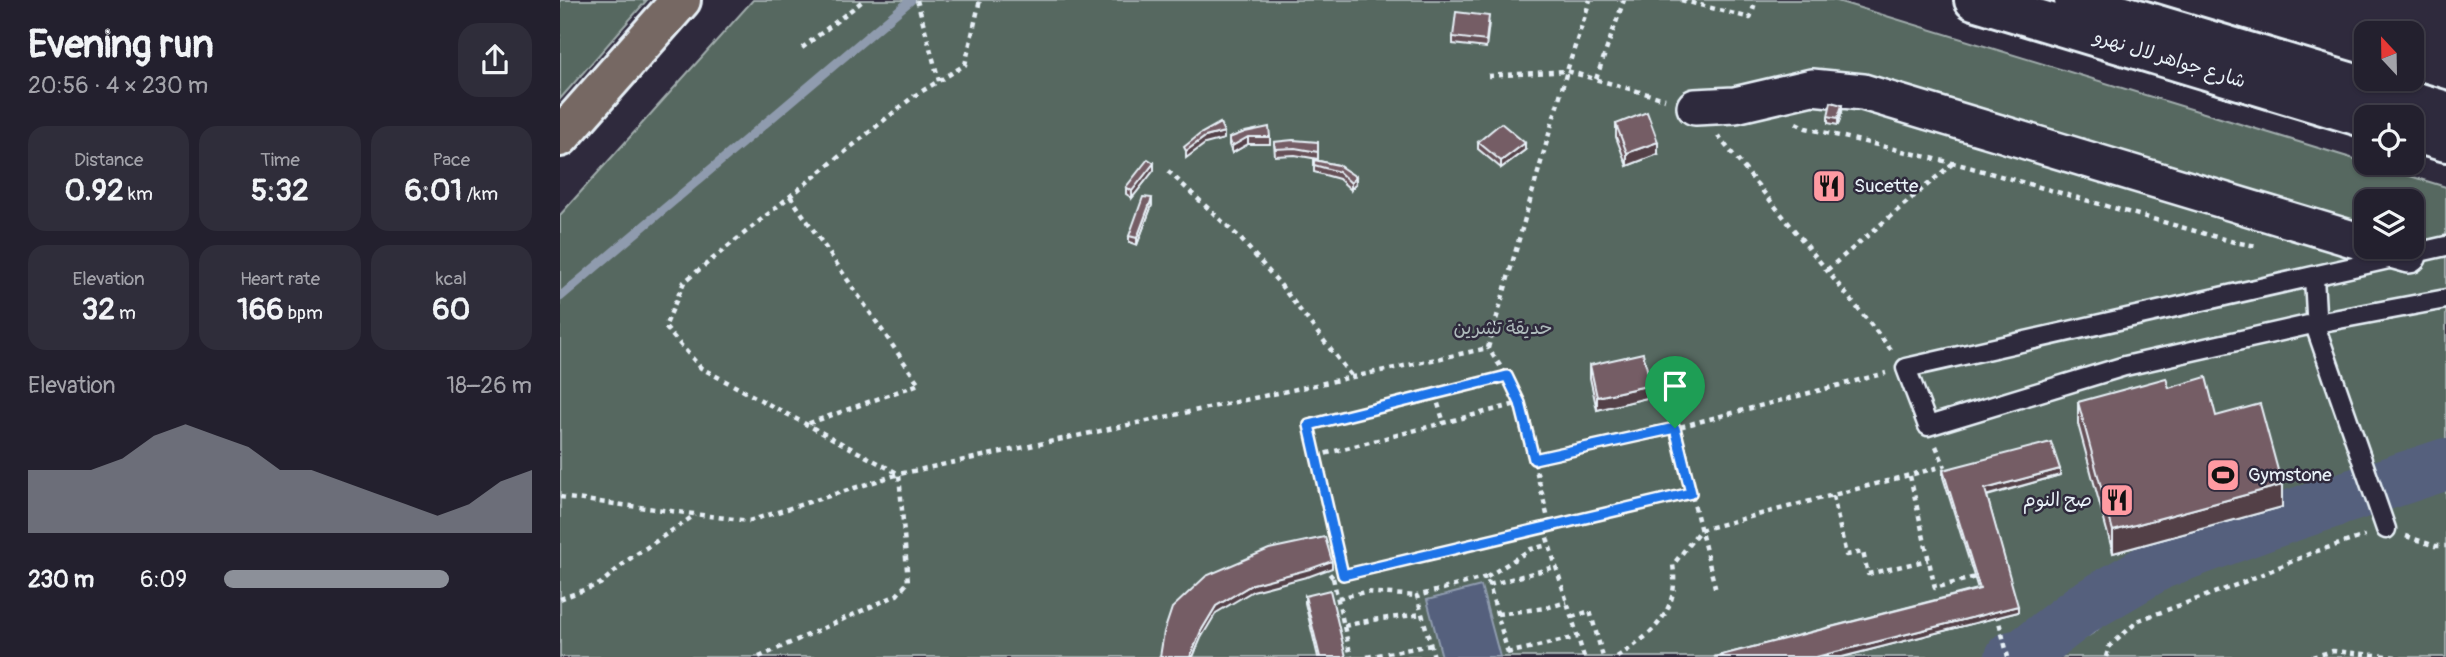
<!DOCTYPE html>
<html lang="en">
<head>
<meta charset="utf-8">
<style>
  :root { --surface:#23202e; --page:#2f2d3a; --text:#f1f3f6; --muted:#a3a3aa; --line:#403e4a; --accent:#8c9099 }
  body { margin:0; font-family:Pangolin,"Playpen Sans Arabic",sans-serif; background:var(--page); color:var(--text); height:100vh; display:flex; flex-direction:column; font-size:26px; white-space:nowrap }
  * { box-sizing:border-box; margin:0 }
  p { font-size:23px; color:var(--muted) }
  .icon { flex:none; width:38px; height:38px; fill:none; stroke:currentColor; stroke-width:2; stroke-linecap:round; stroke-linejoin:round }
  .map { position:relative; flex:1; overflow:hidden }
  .sheet { display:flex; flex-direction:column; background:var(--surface); width:560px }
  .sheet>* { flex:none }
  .needle { width:46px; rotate:338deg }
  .fabs { position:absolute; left:1794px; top:21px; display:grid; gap:14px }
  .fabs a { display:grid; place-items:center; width:70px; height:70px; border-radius:14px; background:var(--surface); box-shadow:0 2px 5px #0004,0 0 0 2px var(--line); font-size:35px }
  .pin { position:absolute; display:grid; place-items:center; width:60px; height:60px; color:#fff; margin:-72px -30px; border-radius:50% 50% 50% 0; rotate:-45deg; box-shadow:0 0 7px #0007 }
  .pin .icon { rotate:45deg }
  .round { display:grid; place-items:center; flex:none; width:74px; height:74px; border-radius:21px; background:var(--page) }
  .headline { display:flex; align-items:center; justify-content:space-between; height:119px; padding:0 28px }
  h1 { font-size:38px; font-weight:700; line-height:52px }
  .figures { display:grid; grid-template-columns:repeat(3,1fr); gap:10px; height:119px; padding:7px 28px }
  .figures div { display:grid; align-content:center; border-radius:18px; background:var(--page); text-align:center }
  .figures b { font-size:30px; font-weight:700 }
  .figures small { font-size:19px; font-weight:400 }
  .figures p { font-size:19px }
  .chart { height:196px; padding:14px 28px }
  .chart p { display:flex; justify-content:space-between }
  .chart svg { width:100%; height:126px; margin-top:7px; fill:var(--accent); opacity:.7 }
  ul { padding:0 28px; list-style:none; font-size:23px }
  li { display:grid; grid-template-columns:112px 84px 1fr; align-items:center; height:52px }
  li i { height:18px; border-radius:9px; background:var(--accent) }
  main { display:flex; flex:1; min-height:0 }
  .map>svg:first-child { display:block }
  .green { fill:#576860; stroke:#a0acac; stroke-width:2; fill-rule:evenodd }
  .water { fill:#54617d; stroke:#8f9bae; stroke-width:2 }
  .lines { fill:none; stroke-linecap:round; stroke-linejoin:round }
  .stream { stroke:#8f9bae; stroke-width:9 }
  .river { stroke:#54617d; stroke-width:52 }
  .lane-casing { stroke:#e8f1f8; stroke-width:23 }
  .street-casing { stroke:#e8f1f8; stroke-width:40 }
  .secondary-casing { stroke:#e8f1f8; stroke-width:44 }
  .primary-casing { stroke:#e8f1f8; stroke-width:44 }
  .path { stroke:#e8f1f8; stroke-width:4.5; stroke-dasharray:5 5; stroke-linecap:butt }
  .lane { stroke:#2f2a3d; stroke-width:18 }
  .street { stroke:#2f2a3d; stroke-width:35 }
  .secondary { stroke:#2f2a3d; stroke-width:38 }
  .primary { stroke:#766864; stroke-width:38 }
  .wall { fill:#655057; stroke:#e8f1f8; stroke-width:2 }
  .shaded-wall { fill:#524147; stroke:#e8f1f8; stroke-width:2 }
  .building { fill:#755d65; stroke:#e8f1f8; stroke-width:2 }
  .route-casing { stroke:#fff; stroke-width:14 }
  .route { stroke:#1a73e8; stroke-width:9 }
  .labels { text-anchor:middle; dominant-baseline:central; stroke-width:5; stroke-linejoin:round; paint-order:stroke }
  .street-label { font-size:19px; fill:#e8f1f8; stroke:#2f2a3d }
  .poi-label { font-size:19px; fill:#e8f1f8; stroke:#2f2a3d; text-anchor:start }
  .park-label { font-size:19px; fill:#aebabb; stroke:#2f2a3d }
</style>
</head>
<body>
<main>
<section class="sheet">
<div class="headline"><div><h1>Evening run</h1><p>20:56 · 4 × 230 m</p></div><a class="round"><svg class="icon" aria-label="share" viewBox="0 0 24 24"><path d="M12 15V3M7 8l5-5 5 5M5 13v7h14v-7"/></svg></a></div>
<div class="figures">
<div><p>Distance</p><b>0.92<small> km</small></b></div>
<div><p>Time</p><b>5:32</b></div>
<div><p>Pace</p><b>6:01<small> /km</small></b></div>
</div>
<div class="figures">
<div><p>Elevation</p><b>32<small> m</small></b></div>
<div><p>Heart rate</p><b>166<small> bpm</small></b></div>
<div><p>kcal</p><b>60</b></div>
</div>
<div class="chart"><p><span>Elevation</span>18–26 m</p>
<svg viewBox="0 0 160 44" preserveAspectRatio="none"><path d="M0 44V22L10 22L20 22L30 18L40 10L50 6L60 10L70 14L80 22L90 22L100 26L110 30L120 34L130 38L140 34L150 26L160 22V44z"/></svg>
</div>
<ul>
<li><b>230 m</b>6:09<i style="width:73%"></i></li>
</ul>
</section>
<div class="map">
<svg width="1886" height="657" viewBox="0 0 1886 657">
  <rect width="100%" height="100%" fill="#2f2a3d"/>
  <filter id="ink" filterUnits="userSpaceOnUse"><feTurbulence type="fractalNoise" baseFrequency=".0143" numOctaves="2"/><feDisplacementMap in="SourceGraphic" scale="14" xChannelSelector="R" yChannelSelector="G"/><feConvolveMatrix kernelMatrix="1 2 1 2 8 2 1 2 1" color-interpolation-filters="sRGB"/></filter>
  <g filter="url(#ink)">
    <!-- green -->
    <path class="green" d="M 0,0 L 87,0 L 0,99 Z
      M 193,0 L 1274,0 L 1886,187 L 1886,657 L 0,657 L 0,215 ZM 1806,201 L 1852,201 L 1852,247 L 1806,247 Z"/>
    <!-- water -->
    <path class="water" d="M 1886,467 L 1886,480 L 1622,571 L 1572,596 L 1535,632 L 1492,657 L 1421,657 L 1468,644 L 1514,608 L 1579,574 L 1808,489 Z
      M 921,586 L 940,657 L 882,657 L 867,600 Z"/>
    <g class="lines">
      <!-- stream -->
      <path class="stream" d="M 0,297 L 351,0"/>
      <!-- river -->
      <path class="river" d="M 1451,657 L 1464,654 L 1522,609 L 1601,563 L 1724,518 L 1886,464"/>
      <!-- lane casing -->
      <g class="lane-casing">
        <path id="lane" d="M 1886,246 L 1346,368 L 1368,426 L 1565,366 L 1757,323 L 1886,299
          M 1754,277 L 1757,331 L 1826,529"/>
      </g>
      <!-- street casing -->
      <g class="street-casing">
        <path id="street" d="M 1135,107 L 1175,105 L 1252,87 L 1303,92 L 1806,243
          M 1820,247 L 1849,255"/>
      </g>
      <!-- secondary casing -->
      <g class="secondary-casing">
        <path id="secondary" d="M 1414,0 L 1806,118
          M 1514,0 L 1886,111
          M 1852,132 L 1886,142"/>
      </g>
      <!-- primary casing -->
      <g class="primary-casing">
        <path id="primary" d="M 0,137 L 121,0"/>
      </g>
      <!-- path -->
      <path class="path" d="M 357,0 L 379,81
        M 1121,0 L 1190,18 L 1196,0
        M 242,48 L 304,0
        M 928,76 L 1007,71 L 1105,99
        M 1036,79 L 1064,0
        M 1236,123 L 1246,128 L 1405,166 L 1674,242 L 1697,246
        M 1158,136 L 1333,352
        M 608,171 L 679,237 L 719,283 L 792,377
        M 230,196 L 359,384 L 247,424
        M 1267,270 L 1392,164
        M 947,376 L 960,403 L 990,527
        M 875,394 L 884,423
        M 1115,428 L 1156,591
        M 1376,446 L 1385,467
        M 756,456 L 960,403
        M 974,459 L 1115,428 L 1326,373
        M 1350,476 L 1375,588 L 1419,576
        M 1273,496 L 1286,555 L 1303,552 L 1308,574 L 1368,560
        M 0,497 L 189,521 L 339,474 L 928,348 L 1007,71 L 1030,0
        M 984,528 L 1024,657
        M 1846,536 L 1875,546 L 1886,546
        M 763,566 L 773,578 L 1131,493
        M 783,575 L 749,425 L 947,376 L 928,348
        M 927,577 L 971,549 L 988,545
        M 773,578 L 791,657
        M 929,585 L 995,567
        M 778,598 L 805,592 L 857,596
        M 0,599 L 40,584 L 68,560 L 135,515
        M 937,614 L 986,608 L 1007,602
        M 1437,614 L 1448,657
        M 1012,617 L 1030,611 L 1043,657
        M 784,626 L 812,620 L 863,614
        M 947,653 L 1018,637
        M 199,657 L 337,595 L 348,582 L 339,474 L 141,368 L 105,327 L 124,282 L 354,96 L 405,65 L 420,0
        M 807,657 L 871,645
        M 874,657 L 857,596 L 927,577 L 949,657
        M 1057,657 C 1093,634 1120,611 1113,565 L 1140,530 L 1384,466
        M 1546,657 L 1549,647 L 1579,620 L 1679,584 L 1754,552 L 1805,536
        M 1752,657 L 1773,651 L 1836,657"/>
      <!-- lane -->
      <use href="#lane" class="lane"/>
      <!-- street -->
      <use href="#street" class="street"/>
      <!-- secondary -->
      <use href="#secondary" class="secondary"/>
      <!-- primary -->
      <use href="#primary" class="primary"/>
    </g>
    <!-- wall -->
    <path class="wall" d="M 929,23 L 926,48 L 893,44 L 893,37 Z
      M 1282,112 L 1278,125 L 1268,123 L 1268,116 Z
      M 1056,124 L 1098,154 L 1067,166 L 1056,137 Z
      M 685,132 L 710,137 L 710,144 L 688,144 L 672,153 L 669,145 L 669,138 Z
      M 714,142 L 758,142 L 758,159 L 735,155 L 715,156 Z
      M 918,142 L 965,150 L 941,168 L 918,149 Z
      M 754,160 L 778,165 L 796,183 L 791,190 L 779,179 L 754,172 Z
      M 594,170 L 572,198 L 566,194 L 566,187 Z
      M 592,205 L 577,245 L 569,242 L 569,236 Z
      M 1030,365 L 1091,397 L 1037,410 L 1030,378 Z
      M 1609,388 L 1656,416 L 1722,507 L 1553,553 L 1518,424 L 1518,402 Z
      M 1383,470 L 1500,475 L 1427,496 L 1458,612 L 1282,657 L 1154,657 L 1418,589 L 1383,477 Z
      M 745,596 L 786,657 L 758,657 L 745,603 Z"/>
    <!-- shaded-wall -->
    <path class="shaded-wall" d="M 1282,105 L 1282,112 L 1278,125 L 1278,118 Z
      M 664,132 L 664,139 L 645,144 L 626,158 L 626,151 L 645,137 Z
      M 688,137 L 688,144 L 672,153 L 672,146 Z
      M 1098,142 L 1098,154 L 1067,166 L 1067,153 Z
      M 965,143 L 965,150 L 941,168 L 941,161 Z
      M 594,163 L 594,170 L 572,198 L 572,191 Z
      M 796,177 L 796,183 L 791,190 L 791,183 Z
      M 592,198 L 592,205 L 577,245 L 577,238 Z
      M 1091,385 L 1091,397 L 1037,410 L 1037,397 Z
      M 1500,469 L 1500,475 L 1425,496 L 1425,489 Z
      M 1722,485 L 1722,507 L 1553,553 L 1553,531 Z
      M 772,561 L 772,568 L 750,576 L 693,591 L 656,613 L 641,638 L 633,657 L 630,657 L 641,631 L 656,606 L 693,584 Z
      M 1458,606 L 1458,612 L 1282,657 L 1256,657 Z"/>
    <!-- building -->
    <path class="building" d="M 896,12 L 929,16 L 926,41 L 893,37 Z
      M 1271,102 L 1282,105 L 1278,118 L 1268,116 Z
      M 1087,112 L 1098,142 L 1067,153 L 1056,124 Z
      M 660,123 L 664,132 L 645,137 L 626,151 L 624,147 L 640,134 Z
      M 941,123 L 965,143 L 941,161 L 918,142 Z
      M 709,127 L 710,137 L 688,137 L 672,146 L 669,138 L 685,132 Z
      M 733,140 L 758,142 L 758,152 L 735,148 L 715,149 L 714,142 Z
      M 588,159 L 594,163 L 572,191 L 566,187 Z
      M 754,160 L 778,165 L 796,177 L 791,183 L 779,172 L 754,165 Z
      M 583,197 L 592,198 L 577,238 L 569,236 Z
      M 1083,353 L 1091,385 L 1037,397 L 1030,365 Z
      M 1646,377 L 1656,416 L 1700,404 L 1722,485 L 1553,531 L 1518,402 L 1606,378 L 1609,388 Z
      M 1491,442 L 1500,469 L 1425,489 L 1458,606 L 1256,657 L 1154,657 L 1420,589 L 1383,470 Z
      M 765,537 L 772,561 L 750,569 L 693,584 L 656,606 L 641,631 L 630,657 L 600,657 L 604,632 L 612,608 L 646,576 L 709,549 Z
      M 770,590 L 786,657 L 760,657 L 745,596 Z"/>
  </g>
  <g class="lines" filter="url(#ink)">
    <!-- route casing -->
    <g class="route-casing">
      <path id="route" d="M 947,376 L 960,403 L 974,459 L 1115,428 L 1131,493 L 783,575 L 749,425 Z"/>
    </g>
    <!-- route -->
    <use href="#route" class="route"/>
  </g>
  <!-- icons -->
  <defs>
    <g id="restaurant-square" transform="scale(1.75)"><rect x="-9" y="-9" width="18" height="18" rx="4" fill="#ff9aa2" stroke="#2f2a3d"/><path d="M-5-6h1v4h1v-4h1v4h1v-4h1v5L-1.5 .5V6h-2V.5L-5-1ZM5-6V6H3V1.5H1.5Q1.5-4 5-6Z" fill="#111"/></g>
    <g id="stadium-square" transform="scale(1.75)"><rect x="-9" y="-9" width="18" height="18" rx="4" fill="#ff9aa2" stroke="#2f2a3d"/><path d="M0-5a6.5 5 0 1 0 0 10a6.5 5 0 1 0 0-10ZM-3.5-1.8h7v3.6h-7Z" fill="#111"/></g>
  </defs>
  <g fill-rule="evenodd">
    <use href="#restaurant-square" x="1269" y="186"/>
    <use href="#stadium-square" x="1663" y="475"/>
    <use href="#restaurant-square" x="1557" y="500"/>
  </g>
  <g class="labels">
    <!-- street labels -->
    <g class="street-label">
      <text transform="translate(1610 59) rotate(17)">شارع جواهر لال نهرو</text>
    </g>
    <!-- poi labels -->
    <g class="poi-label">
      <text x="1294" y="186">Sucette</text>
      <text x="1688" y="475">Gymstone</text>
      <text x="1532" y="500" text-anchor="end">صح النوم</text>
    </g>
    <!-- park labels -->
    <g class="park-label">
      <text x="943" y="328">حديقة تشرين</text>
    </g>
  </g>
</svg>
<div class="fabs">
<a><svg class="needle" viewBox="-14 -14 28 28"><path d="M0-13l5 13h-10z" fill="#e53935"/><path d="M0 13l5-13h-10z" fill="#a3a3aa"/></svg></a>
<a><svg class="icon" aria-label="locate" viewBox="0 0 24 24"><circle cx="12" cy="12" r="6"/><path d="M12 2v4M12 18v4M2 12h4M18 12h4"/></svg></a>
<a><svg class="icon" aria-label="layers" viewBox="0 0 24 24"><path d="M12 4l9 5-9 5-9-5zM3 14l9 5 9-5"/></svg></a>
</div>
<div class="pin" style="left:1115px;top:428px;background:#1e9e55"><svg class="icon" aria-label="arrive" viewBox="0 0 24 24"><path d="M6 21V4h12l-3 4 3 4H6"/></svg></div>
</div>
</main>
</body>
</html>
